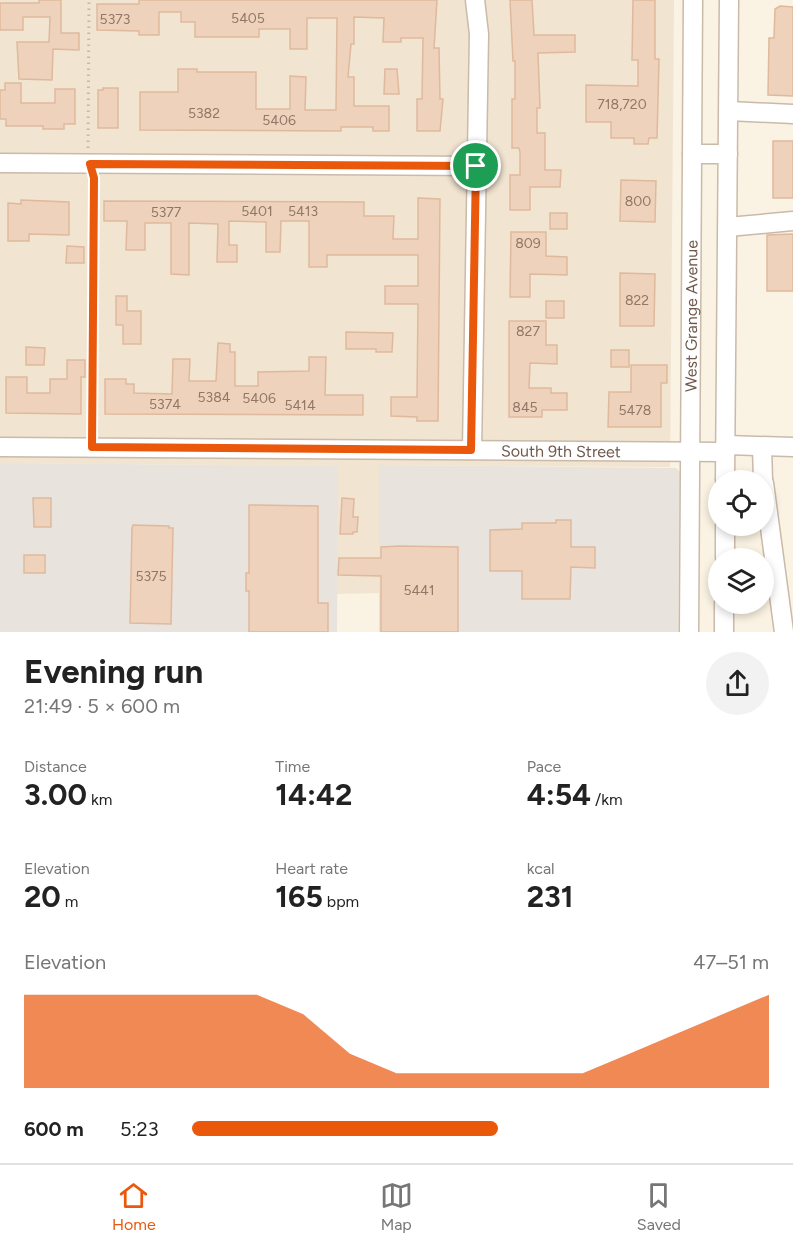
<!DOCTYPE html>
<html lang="en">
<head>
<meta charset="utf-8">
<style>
  :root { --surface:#fff; --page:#f2f2f2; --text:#222; --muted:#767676; --line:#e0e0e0; --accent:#ea580c }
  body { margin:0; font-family:Figtree,sans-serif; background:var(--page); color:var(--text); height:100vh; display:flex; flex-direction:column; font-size:22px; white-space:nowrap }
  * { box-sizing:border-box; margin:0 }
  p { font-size:20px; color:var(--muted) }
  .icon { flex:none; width:33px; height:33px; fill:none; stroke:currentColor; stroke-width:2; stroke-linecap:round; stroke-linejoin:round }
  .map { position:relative; height:632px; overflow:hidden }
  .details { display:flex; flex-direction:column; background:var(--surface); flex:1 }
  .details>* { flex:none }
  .controls { position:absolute; left:708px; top:470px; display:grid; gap:12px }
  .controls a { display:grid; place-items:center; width:66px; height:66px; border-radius:50%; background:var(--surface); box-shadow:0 3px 9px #0003; font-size:30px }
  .pin { position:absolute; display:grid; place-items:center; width:51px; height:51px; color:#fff; margin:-26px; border:3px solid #fff; border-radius:50%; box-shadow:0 2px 6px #0007 }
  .round { display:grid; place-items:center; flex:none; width:63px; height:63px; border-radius:32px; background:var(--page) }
  .overview { display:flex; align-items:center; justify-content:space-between; height:102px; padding:0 24px }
  h1 { font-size:33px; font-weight:700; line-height:45px }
  .metrics { display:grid; grid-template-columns:repeat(3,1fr); gap:9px; height:102px; padding:6px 24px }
  .metrics div { display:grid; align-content:center }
  .metrics b { font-size:30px; font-weight:700 }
  .metrics small { font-size:16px; font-weight:400 }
  .metrics p { font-size:16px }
  .chart { height:168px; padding:12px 24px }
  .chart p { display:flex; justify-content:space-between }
  .chart svg { width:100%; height:108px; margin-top:6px; fill:var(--accent); opacity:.7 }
  ul { padding:0 24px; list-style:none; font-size:20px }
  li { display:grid; grid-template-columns:96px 72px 1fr; align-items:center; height:45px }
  li i { height:15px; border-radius:8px; background:var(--accent) }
  .dock { display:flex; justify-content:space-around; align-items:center; height:84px; border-top:2px solid var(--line); background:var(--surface); font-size:16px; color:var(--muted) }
  .dock a { display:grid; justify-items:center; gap:3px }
  .dock .on { color:var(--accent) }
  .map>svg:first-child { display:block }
  .residential { fill:#f1e4d1 }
  .industrial { fill:#e9e3dd }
  .building { fill:#eed2bb; stroke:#dfb99d; stroke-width:1.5 }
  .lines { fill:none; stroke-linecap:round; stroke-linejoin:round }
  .minor-casing { stroke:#cabaa9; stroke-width:21 }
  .path { stroke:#d2b59f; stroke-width:3; stroke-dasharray:1.5 4.5; stroke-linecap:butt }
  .minor { stroke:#fff; stroke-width:18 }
  .route-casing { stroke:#fff; stroke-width:12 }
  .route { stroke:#ea580c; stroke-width:8 }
  .labels { text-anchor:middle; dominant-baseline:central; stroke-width:4.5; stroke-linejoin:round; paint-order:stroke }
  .number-label { font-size:14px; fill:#907766 }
  .street-label { font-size:16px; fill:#70594a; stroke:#fef6e7 }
</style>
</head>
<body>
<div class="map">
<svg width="793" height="632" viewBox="0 0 793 632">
  <rect width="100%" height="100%" fill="#faf2e2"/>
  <!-- residential -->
  <path class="residential" d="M 0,0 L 674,0 L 670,467 L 380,465 L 379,593 L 337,594 L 337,466 L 0,463 Z"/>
  <!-- industrial -->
  <path class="industrial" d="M 0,463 L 338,466 L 337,632 L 0,632 Z
    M 379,465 L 676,468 L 680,472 L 680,478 L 678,632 L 379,632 Z"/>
  <!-- building -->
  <path class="building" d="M 39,0 L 61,0 L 61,33 L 79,33 L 79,50 L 53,49 L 52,80 L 19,79 L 17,42 L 49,42 L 50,17 L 23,17 L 23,30 L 0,30 L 0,3 L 39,3 Z
    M 139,0 L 437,0 L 434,48 L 439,48 L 440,99 L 443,99 L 440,131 L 417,131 L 417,99 L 422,99 L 423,38 L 401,38 L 401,42 L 383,42 L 384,18 L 354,17 L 354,44 L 351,44 L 348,77 L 354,77 L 354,106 L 389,106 L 389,131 L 373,131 L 373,127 L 341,127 L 341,131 L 140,130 L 140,92 L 178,92 L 178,69 L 197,69 L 197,72 L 256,72 L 256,109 L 290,109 L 290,76 L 306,77 L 305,110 L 336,110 L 337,18 L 307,18 L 307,49 L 290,49 L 290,29 L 259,29 L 259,37 L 195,37 L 195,22 L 181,22 L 181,12 L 159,12 L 159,35 L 139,35 L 139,31 L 97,30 L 97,4 L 139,4 Z
    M 510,0 L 532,0 L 534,35 L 575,35 L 575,52 L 538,53 L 540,108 L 537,108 L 537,133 L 545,133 L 545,170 L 561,170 L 560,187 L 530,187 L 530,210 L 510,210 L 510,175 L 520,175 L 520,152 L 519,148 L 512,148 L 512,99 L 515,99 L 515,61 L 513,61 Z
    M 633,0 L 655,0 L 655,59 L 659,59 L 657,138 L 649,138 L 648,144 L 634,144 L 634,138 L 611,138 L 611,122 L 586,122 L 586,85 L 638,86 L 638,60 L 632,60 Z
    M 780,6 L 793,7 L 793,96 L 768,95 L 769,38 L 774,38 L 775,9 Z
    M 385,69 L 397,69 L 399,94 L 384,94 Z
    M 5,83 L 21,83 L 21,103 L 55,103 L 55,89 L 75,89 L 75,124 L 64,124 L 64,129 L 43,129 L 43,126 L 6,126 L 6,119 L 0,119 L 0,90 L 5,90 Z
    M 103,88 L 118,88 L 118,128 L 98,128 L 98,90 L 103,90 Z
    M 773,141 L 793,141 L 793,198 L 773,198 Z
    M 621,180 L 656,181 L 655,222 L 620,221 Z
    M 418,198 L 440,199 L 438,421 L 417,421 L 417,417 L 391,416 L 391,397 L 417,397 L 418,304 L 385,304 L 385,286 L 418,286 L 418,255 L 327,255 L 327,267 L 309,267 L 309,221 L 281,221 L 280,252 L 266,252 L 266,222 L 229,221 L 229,245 L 237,245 L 237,262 L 217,262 L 218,224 L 189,223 L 189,275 L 171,274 L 171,223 L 145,223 L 145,250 L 126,250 L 127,221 L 104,221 L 104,201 L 364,202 L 364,216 L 394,216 L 393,239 L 418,239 Z
    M 21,200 L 69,202 L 69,235 L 29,234 L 29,241 L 8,241 L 8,203 L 21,204 Z
    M 550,213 L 567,213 L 567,229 L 550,229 Z
    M 511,232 L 546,232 L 546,256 L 567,257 L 567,275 L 530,274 L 530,297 L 510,297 Z
    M 793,234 L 793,291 L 767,291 L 767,235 Z
    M 67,246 L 84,247 L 84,263 L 66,263 Z
    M 620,273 L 655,274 L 654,326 L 620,326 Z
    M 116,296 L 127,296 L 127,311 L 141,311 L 141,344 L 123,344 L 123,325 L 116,325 Z
    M 546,301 L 564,301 L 564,318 L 546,318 Z
    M 509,321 L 546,321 L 546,345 L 557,345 L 557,364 L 530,363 L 529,388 L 551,388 L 551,393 L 567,393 L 567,410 L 542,410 L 542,417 L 509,417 Z
    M 346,332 L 393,333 L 392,352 L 376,352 L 376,349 L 346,349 Z
    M 218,343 L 230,344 L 230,352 L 235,352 L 235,386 L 258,386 L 258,372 L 309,371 L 309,357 L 326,357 L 325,395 L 363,395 L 363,415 L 105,414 L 105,379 L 126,379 L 126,384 L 134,384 L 134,393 L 172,394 L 173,359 L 190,359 L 189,381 L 216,381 Z
    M 26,347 L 45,348 L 44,365 L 26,365 Z
    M 611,350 L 629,350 L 629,367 L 611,367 Z
    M 67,360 L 85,360 L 85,377 L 81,377 L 81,414 L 6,413 L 6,377 L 27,377 L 27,393 L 50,393 L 50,379 L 67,379 Z
    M 631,365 L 667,365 L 667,383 L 661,383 L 661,427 L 608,427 L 609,392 L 631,392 Z
    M 33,498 L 51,498 L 51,527 L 34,527 Z
    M 342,498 L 354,499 L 353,517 L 358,517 L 357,532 L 353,532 L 353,534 L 340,534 Z
    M 249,505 L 318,506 L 318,603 L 328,603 L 328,632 L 249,632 L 249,591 L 246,591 L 246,573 L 249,573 Z
    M 556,520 L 571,520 L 571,547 L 595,547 L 595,568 L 571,567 L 570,599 L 522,599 L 522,571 L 490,571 L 490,530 L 522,529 L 522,523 L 556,523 Z
    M 133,525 L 169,526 L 169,528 L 173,528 L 171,624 L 130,623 L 132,528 Z
    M 399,546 L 458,547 L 458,632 L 381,632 L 381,576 L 338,575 L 339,558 L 381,558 L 381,547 Z
    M 24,555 L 45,555 L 45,573 L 24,573 Z"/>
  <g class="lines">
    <!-- minor casing -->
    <g class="minor-casing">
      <g id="minor">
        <path d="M 729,111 L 793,114"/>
        <path d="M 692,154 L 728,154"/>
        <path d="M 0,163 L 476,166"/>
        <path d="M 728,227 L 793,221"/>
        <path d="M 726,445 L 793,447"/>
        <path id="s1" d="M 0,447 L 725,452"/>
        <path d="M 762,447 L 763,480"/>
        <path d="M 472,450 L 479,34 L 475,0"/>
        <path d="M 725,480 L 729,0"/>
        <path d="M 764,483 L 784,632"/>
        <path d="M 725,558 L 725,525"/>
        <path id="s2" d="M 689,632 L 693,0"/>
        <path d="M 724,632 L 724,603"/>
      </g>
    </g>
    <!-- path -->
    <path class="path" d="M 88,148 L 89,0
      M 92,433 L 94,178"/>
    <!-- minor -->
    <use href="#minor" class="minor"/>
  </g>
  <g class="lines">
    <!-- route casing -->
    <g class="route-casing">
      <path id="route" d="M 90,164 L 476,166 L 471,450 L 92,447 L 94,178 Z"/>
    </g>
    <!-- route -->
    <use href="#route" class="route"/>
  </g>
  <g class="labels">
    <!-- number labels -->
    <g class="number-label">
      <text x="248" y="18">5405</text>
      <text x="115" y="19">5373</text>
      <text x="622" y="104">718,720</text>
      <text x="204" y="113">5382</text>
      <text x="279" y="120">5406</text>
      <text x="638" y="201">800</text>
      <text x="257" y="211">5401</text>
      <text x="303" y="211">5413</text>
      <text x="166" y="212">5377</text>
      <text x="528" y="243">809</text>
      <text x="637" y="300">822</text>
      <text x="528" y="331">827</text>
      <text x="214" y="397">5384</text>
      <text x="259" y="398">5406</text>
      <text x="165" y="404">5374</text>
      <text x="300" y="405">5414</text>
      <text x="525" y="407">845</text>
      <text x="635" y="410">5478</text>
      <text x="151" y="576">5375</text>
      <text x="419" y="590">5441</text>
    </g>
    <!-- street labels -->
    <g class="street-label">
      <text stroke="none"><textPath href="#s2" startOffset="316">West Grange Avenue</textPath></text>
      <text stroke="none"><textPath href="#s1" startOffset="561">South 9th Street</textPath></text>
    </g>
  </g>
</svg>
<div class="controls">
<a><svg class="icon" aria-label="locate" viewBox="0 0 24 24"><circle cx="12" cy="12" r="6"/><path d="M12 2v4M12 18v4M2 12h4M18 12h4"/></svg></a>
<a><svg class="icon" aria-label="layers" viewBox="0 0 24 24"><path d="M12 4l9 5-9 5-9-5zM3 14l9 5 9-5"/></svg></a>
</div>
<div class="pin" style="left:476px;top:166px;background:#1e9e55"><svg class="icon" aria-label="arrive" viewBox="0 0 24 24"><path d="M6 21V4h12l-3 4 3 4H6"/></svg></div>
</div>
<section class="details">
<div class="overview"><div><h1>Evening run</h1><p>21:49 · 5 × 600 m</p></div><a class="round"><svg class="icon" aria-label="share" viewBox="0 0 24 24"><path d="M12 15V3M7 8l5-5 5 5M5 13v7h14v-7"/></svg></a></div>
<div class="metrics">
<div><p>Distance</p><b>3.00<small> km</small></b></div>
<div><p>Time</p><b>14:42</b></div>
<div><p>Pace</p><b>4:54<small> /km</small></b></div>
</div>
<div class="metrics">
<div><p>Elevation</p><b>20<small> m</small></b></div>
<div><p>Heart rate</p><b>165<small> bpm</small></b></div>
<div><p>kcal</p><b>231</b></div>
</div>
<div class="chart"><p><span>Elevation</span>47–51 m</p>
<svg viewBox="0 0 160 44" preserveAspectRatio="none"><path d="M0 44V6L10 6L20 6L30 6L40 6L50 6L60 14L70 30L80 38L90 38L100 38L110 38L120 38L130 30L140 22L150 14L160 6V44z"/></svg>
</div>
<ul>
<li><b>600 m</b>5:23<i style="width:53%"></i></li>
</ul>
</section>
<nav class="dock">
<a class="on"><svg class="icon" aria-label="home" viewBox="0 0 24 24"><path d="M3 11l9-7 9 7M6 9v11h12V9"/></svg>Home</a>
<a><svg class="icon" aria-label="map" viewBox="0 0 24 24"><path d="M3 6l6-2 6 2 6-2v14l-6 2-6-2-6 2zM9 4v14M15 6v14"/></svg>Map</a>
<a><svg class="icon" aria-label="saved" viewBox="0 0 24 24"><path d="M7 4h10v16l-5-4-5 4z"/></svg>Saved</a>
</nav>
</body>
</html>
